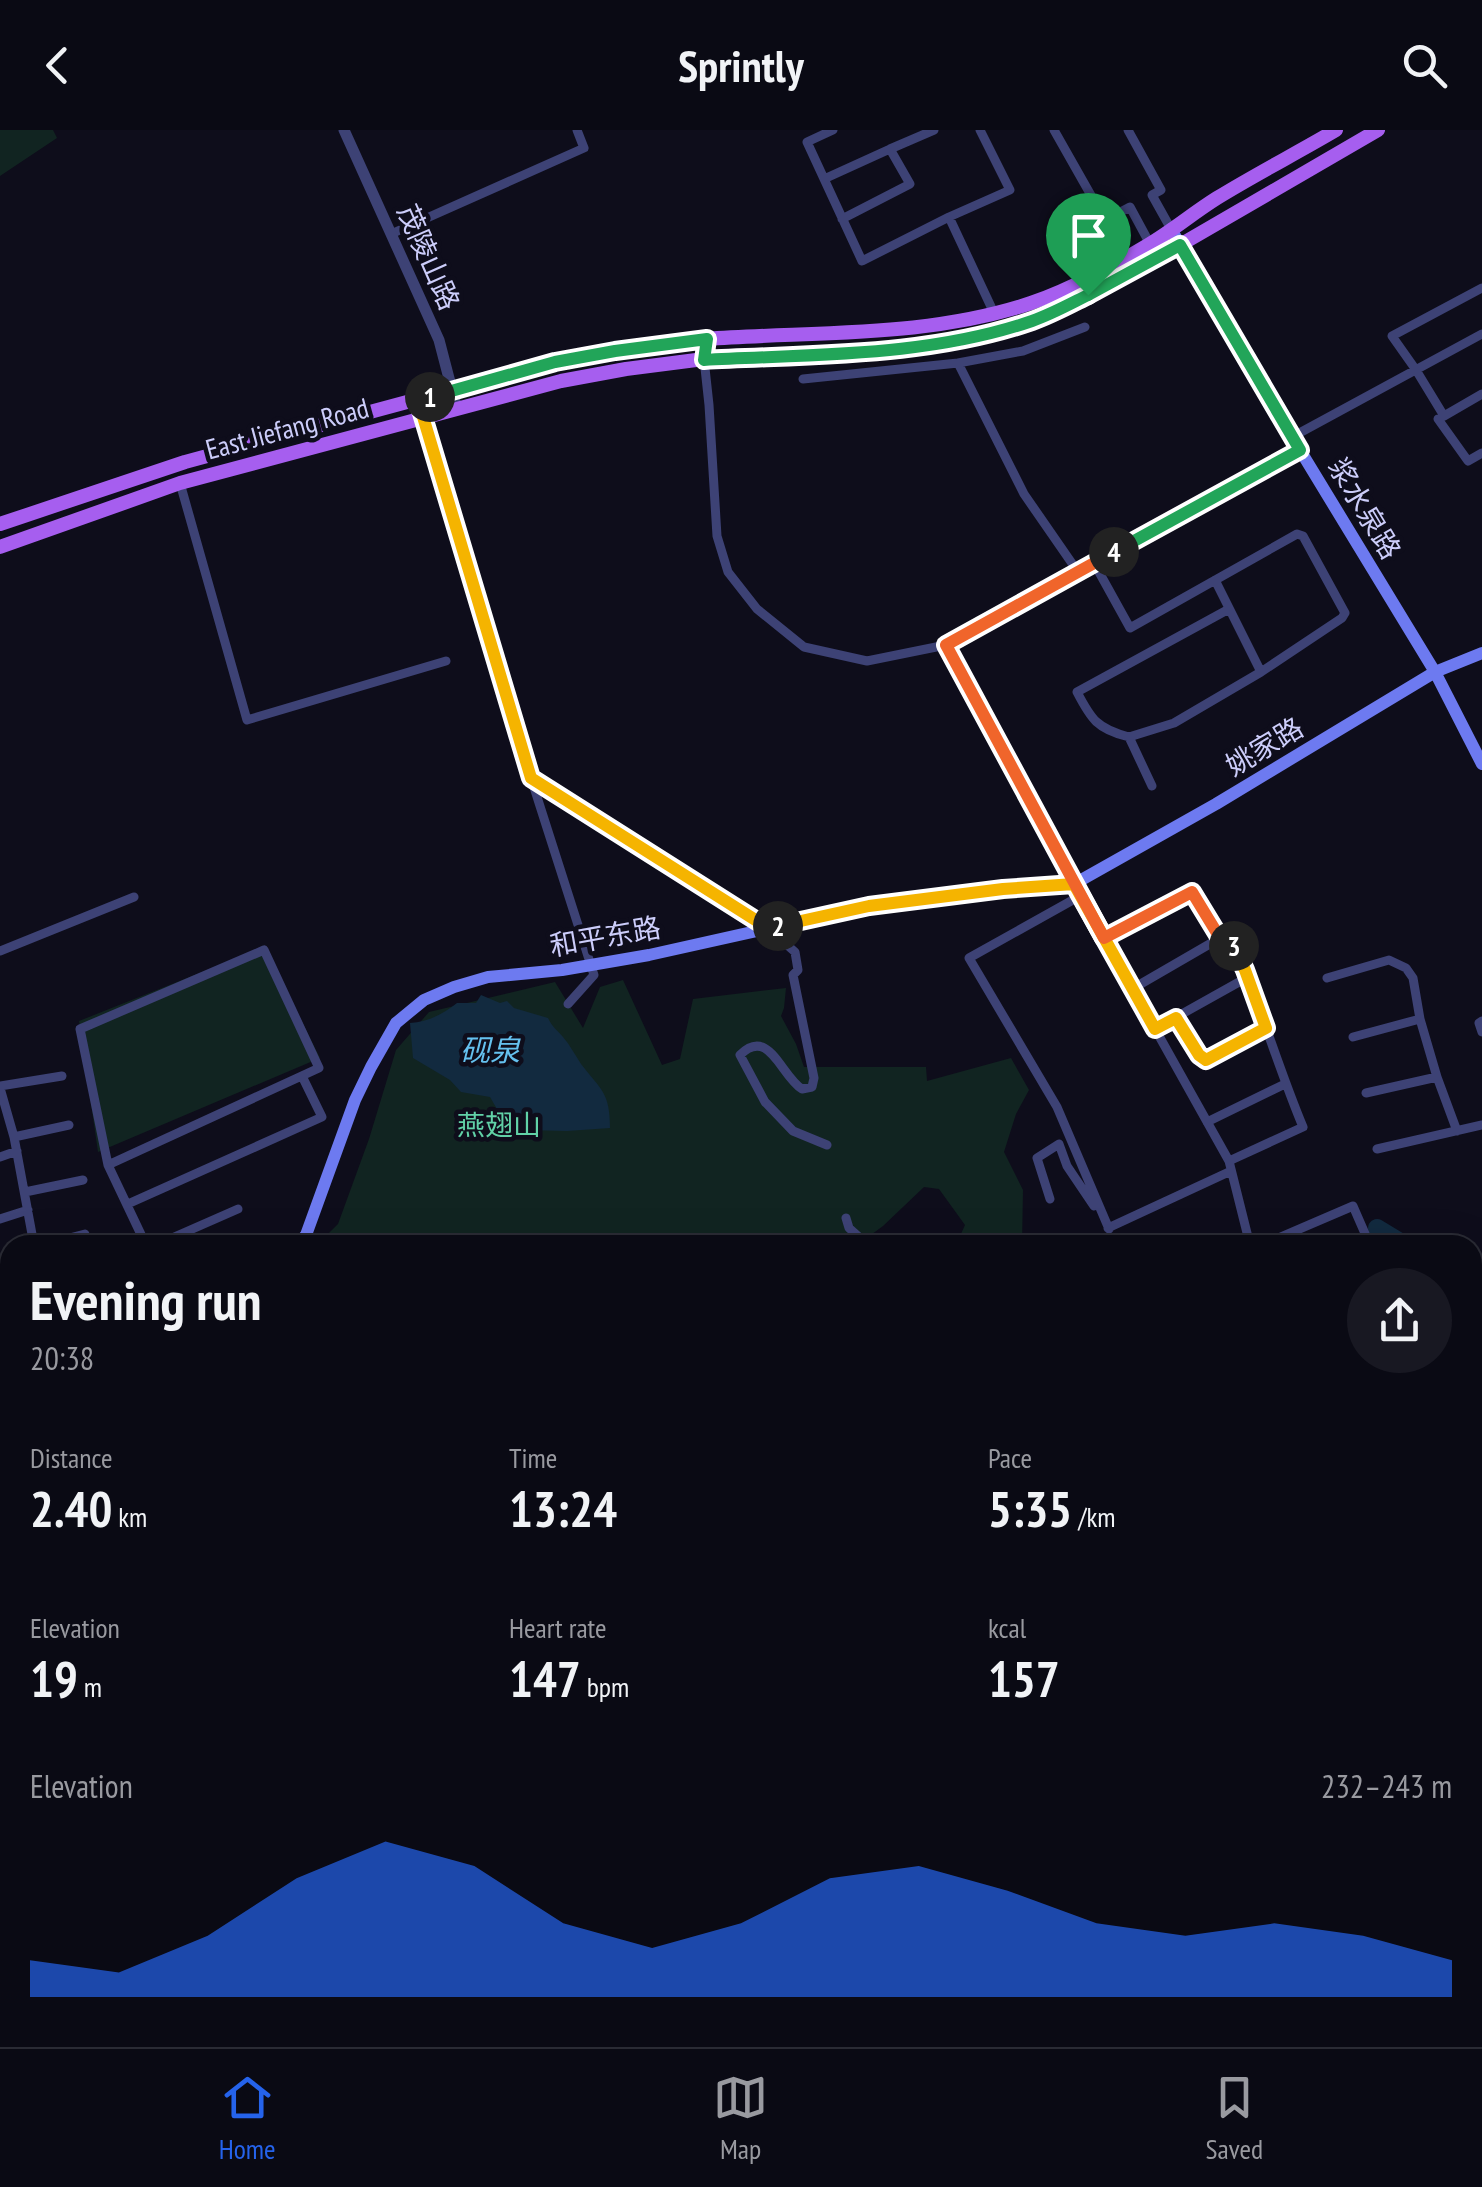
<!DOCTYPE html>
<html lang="en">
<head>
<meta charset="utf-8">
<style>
  :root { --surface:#0a0a14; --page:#181822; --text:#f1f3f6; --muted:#999aa0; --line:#2a2b34; --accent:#2563eb }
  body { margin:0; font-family:"PT Sans Narrow","Noto Sans SC",sans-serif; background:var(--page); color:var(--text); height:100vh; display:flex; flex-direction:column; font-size:38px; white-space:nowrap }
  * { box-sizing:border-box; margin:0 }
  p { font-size:32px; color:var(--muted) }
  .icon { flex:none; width:55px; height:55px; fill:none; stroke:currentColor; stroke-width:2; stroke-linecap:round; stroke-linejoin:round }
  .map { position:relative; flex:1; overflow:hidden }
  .sheet { position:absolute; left:0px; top:1105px; width:1482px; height:812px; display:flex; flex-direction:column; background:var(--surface); border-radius:30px 30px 0 0; box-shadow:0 10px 40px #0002,0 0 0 2px var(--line) }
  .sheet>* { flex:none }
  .pin { position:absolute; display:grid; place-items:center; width:85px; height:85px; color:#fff; margin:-102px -42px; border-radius:50% 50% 50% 0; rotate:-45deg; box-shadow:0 0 10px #0007 }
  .pin .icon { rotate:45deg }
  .km { position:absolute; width:50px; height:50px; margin:-25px; border-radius:50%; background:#222; color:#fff; font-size:28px; line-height:50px; text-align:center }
  .round { display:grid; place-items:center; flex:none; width:105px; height:105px; border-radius:52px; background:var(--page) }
  .headline { display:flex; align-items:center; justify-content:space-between; height:170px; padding:0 30px }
  h1 { font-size:55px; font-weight:600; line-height:75px }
  .metrics { display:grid; grid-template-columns:repeat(3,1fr); gap:15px; height:170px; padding:10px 30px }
  .metrics div { display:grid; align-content:center }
  .metrics b { font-size:50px; font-weight:600 }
  .metrics small { font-size:28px; font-weight:400 }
  .metrics p { font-size:28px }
  .chart { height:280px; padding:20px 30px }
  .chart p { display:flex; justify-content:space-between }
  .chart svg { width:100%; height:180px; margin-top:10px; fill:var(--accent); opacity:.7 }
  header { display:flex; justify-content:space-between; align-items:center; height:130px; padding:0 30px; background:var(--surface); font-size:45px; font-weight:600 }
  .menu { display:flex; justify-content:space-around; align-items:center; height:140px; border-top:2px solid var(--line); background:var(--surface); font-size:28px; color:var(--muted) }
  .menu a { display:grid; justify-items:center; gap:5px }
  .menu .active { color:var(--accent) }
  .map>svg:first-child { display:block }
  .green { fill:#112421 }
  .water { fill:#122a3f }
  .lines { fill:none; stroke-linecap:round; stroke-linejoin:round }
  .river { stroke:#122a3f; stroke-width:18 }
  .minor { stroke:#3d4275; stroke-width:9 }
  .tertiary { stroke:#3d4275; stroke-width:11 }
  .secondary { stroke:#6d7af0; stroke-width:12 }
  .primary { stroke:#a65eef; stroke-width:14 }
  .trunk { stroke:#ca59d0; stroke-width:15 }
  .split-1-casing { stroke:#fff; stroke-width:20 }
  .split-2-casing { stroke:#fff; stroke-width:20 }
  .split-3-casing { stroke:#fff; stroke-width:20 }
  .split-4-casing { stroke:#fff; stroke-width:20 }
  .split-5-casing { stroke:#fff; stroke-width:20 }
  .split-1 { stroke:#22a559; stroke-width:12 }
  .split-2 { stroke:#f5b400; stroke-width:12 }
  .split-3 { stroke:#f5b400; stroke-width:12 }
  .split-4 { stroke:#f0652b; stroke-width:12 }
  .split-5 { stroke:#22a559; stroke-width:12 }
  .labels { text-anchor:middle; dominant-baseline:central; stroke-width:9; stroke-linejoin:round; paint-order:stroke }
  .street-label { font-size:28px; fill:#cccdfa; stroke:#0e0d1b }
  .park-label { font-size:28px; fill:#61d1a7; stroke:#0e0d1b }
  .water-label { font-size:30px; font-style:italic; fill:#65c1ef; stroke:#0e0d1b }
</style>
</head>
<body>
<header><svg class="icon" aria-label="back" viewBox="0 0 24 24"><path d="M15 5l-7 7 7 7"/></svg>Sprintly<svg class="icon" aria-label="search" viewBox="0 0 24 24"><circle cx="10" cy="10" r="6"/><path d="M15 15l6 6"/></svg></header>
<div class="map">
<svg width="1482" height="1917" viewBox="0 0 1482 1917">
  <rect width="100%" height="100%" fill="#0e0d1b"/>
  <!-- green -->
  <path class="green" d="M 0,0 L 53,0 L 57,8 L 0,46 Z
    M 265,817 L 320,928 L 98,1022 L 79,891 Z
    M 623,850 L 662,935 L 680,929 L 693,869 L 786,858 L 784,878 L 781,886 L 796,914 L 804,937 L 926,937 L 927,951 L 1011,928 L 1029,960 L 1016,984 L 1004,1022 L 1023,1060 L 1022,1115 L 956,1115 L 965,1095 L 939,1059 L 924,1057 L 883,1096 L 857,1115 L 317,1115 L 338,1094 L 369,1009 L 396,920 L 429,882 L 555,852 L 583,898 L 600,857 Z"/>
  <!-- water -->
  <path class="water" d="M 481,865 L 500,873 L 507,871 L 514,878 L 548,888 C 552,897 557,900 563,907 C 570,915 575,925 581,934 C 601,960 610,962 610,998 L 567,1001 L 527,1000 L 523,993 L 504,991 L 490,967 L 461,962 L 450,950 L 413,928 L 410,893 C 428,892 443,884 457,873 L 476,873 Z"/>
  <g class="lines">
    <!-- river -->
    <path class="river" d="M 1377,1098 L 1405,1115
      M 1472,1146 L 1482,1154
      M 405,1908 L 405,1917"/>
    <!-- minor -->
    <path class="minor" d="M 833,0 L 807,12 L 862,131 L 949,87 L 1010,60 L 980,0
      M 1054,0 L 1105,90 L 1130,77 L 1150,114
      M 1128,0 L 1161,60 L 1152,65 L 1171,99
      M 824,49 L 890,19
      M 949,87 L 994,183
      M 842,89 L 910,54 L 890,19 L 934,0
      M 391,104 L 584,18 L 577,0
      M 1482,158 L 1392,206 L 1416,240 L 1444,286 L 1482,264
      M 707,209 L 704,229 L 709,275 L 717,406 L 728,442 L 757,479 L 804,517 L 867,531 L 946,515 L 1300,320
      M 958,233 L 1023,221 L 1085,197
      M 803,249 L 958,233 L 1024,364 L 1078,442
      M 418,270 L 531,648 L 768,798 L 795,822 L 798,840 L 793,845 L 814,948 L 812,957 L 802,959 C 781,946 769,896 740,925 L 765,972 L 793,1001 L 827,1015
      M 1438,289 L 1468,331 L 1482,323
      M 1292,307 L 1482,204
      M 180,353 L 247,590 L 446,531
      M 1094,433 L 1130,498 L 1297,404 L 1303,406 L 1345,483 L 1342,488 L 1261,542 L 1215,450
      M 946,515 L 1074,754 L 1229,1031 L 1250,1115
      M 1129,607 L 1174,593 L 1261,542
      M 531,648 L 594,845 L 568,874
      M 1152,656 L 1129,607 C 1097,599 1091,589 1077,562 L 1229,479
      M 1080,766 L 969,828 L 1057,977 L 1109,1099
      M 1104,809 L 1192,763 L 1220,808 L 1231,808 C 1259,870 1277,935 1303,997 L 1229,1031
      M 0,821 L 134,767
      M 1327,848 L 1389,830 L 1406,838 L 1413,848 L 1420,889
      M 1132,859 L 1220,808
      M 1176,888 L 1199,925 L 1207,930 L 1265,898
      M 1482,891 L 1479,893 L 1482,902
      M 1155,899 L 1248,847
      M 1353,907 L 1420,889 L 1437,947
      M 0,956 L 62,946
      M 0,958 L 14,1007 L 34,1115
      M 1366,963 L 1437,947 L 1457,1001
      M 1207,992 L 1285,954
      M 14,1007 L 69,995
      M 1377,1019 L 1482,995
      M 0,1027 L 17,1021
      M 108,1035 L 319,938 L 264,820 L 80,899 L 108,1035 L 146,1115
      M 25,1062 L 83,1050
      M 1050,1069 L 1037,1028 L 1059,1014 L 1067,1036 L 1094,1076
      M 130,1073 L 322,987 L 302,946
      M 846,1088 L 849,1098 L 868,1115
      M 0,1089 L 28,1080
      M 1108,1098 L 1231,1041
      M 42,1115 L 85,1104
      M 156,1115 L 238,1079
      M 1262,1115 L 1353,1076 L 1370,1115
      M 1472,1176 L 1482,1188
      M 0,1210 L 10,1201
      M 0,1257 L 10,1285
      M 1472,1323 L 1482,1318
      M 1472,1354 L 1482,1370
      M 1472,1391 L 1482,1386
      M 0,1395 L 10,1389
      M 1472,1503 L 1474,1519 L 1472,1522
      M 0,1504 L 10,1499
      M 1472,1697 L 1482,1692
      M 1472,1831 L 1482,1826
      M 1472,1880 L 1482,1875
      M 358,1908 L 360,1911
      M 434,1908 L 436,1917
      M 578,1908 L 583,1917
      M 722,1908 L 725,1917
      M 740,1908 L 744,1917
      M 1092,1908 L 1097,1917
      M 1232,1908 L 1236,1917
      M 1355,1908 L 1360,1917
      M 267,1917 L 284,1908
      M 463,1917 L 479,1908
      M 527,1917 L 545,1908
      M 634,1917 L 653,1908"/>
    <!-- tertiary -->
    <path class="tertiary" d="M 344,0 L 439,210 L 457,279
      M 0,1802 L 10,1797"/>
    <!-- secondary -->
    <path class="secondary" d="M 1171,99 L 1300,320 L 1435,542 L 1482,634
      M 297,1115 L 306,1105 L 355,970 L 371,937 L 396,893 L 424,870 L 454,857 L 488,847 L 562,840 L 649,825 L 869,776 L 1003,759 L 1074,754 L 1216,674 L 1435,542 L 1482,523
      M 0,1293 L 10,1287
      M 1472,1626 L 1482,1622
      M 877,1917 L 896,1908"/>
    <!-- primary -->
    <path class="primary" d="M 0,394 L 185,332 L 555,232 C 605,223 655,213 706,209 C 814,201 927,208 1031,173 C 1072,159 1111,137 1148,115 C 1172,101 1193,83 1217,68 C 1256,44 1297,23 1336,0
      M 0,417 L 180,353 L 561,251 L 626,239 L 704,229 L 875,221 L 953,212 L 1035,190 L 1180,115 L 1378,0"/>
    <!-- trunk -->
    <path class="trunk" d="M 0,1557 L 10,1580
      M 0,1601 L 10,1625
      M 0,1644 L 10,1667
      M 0,1685 L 10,1708
      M 85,1908 L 89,1917
      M 97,1908 L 100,1917
      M 109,1908 L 112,1917
      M 127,1908 L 130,1917
      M 139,1908 L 144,1917
      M 160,1908 L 163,1917"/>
  </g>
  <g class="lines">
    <!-- split-1 casing -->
    <g class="split-1-casing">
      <path id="split-1" d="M 430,267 L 555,232 L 615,221 L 707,209 L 704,230 C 813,224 928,227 1032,191 C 1052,184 1070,174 1088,165"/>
    </g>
    <!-- split-2 casing -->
    <g class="split-2-casing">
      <path id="split-2" d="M 430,267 L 418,270 L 531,648 L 768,798 L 778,796"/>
    </g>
    <!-- split-3 casing -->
    <g class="split-3-casing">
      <path id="split-3" d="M 778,796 L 869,776 L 1003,759 L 1074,754 L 1155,899 L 1176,888 L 1199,925 L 1206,930 L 1266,898 L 1245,840 L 1234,816"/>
    </g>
    <!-- split-4 casing -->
    <g class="split-4-casing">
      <path id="split-4" d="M 1114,422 L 946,515 L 1104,808 L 1192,762 L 1220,808 L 1230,808 L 1234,816"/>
    </g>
    <!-- split-5 casing -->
    <g class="split-5-casing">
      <path id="split-5" d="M 1088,165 L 1180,115 L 1300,320 L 1114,422"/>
    </g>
    <!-- split-1 -->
    <use href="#split-1" class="split-1"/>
    <!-- split-2 -->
    <use href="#split-2" class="split-2"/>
    <!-- split-3 -->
    <use href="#split-3" class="split-3"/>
    <!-- split-4 -->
    <use href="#split-4" class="split-4"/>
    <!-- split-5 -->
    <use href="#split-5" class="split-5"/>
  </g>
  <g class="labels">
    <!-- street labels -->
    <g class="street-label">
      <text transform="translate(429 127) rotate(66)">茂陵山路</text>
      <text transform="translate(287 298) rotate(-15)">East Jiefang Road</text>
      <text transform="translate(1365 378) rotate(59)">浆水泉路</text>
      <text transform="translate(1264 616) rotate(-31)">姚家路</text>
      <text transform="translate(605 806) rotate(-10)">和平东路</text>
    </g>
    <!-- park labels -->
    <g class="park-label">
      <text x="499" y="994">燕翅山</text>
    </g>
    <!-- water labels -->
    <g class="water-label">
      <text x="490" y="919">砚泉</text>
    </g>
  </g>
</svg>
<div class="pin" style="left:1088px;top:165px;background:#1e9e55"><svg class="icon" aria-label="arrive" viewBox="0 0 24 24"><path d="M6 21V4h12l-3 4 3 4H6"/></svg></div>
<b class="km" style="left:430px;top:267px">1</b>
<b class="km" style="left:778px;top:796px">2</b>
<b class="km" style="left:1234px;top:816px">3</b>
<b class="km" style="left:1114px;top:422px">4</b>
<section class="sheet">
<div class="headline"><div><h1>Evening run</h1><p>20:38</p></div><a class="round"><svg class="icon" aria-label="share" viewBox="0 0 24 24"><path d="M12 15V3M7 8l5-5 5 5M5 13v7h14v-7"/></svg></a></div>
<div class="metrics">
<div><p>Distance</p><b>2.40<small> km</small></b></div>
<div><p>Time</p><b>13:24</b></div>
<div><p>Pace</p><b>5:35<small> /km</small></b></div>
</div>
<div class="metrics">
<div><p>Elevation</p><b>19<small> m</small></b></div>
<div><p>Heart rate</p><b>147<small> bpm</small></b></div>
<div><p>kcal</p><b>157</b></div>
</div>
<div class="chart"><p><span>Elevation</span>232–243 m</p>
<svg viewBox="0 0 160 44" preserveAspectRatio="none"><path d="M0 44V35L10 38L20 29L30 15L40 6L50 12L60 26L70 32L80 26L90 15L100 12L110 18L120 26L130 29L140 26L150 29L160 35V44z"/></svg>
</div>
</section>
</div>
<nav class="menu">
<a class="active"><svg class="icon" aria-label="home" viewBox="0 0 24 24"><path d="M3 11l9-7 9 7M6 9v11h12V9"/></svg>Home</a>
<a><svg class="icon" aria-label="map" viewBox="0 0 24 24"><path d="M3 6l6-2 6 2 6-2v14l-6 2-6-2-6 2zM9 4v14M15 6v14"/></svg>Map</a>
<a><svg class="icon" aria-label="saved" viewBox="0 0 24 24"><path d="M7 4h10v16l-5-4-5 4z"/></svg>Saved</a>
</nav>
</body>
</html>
